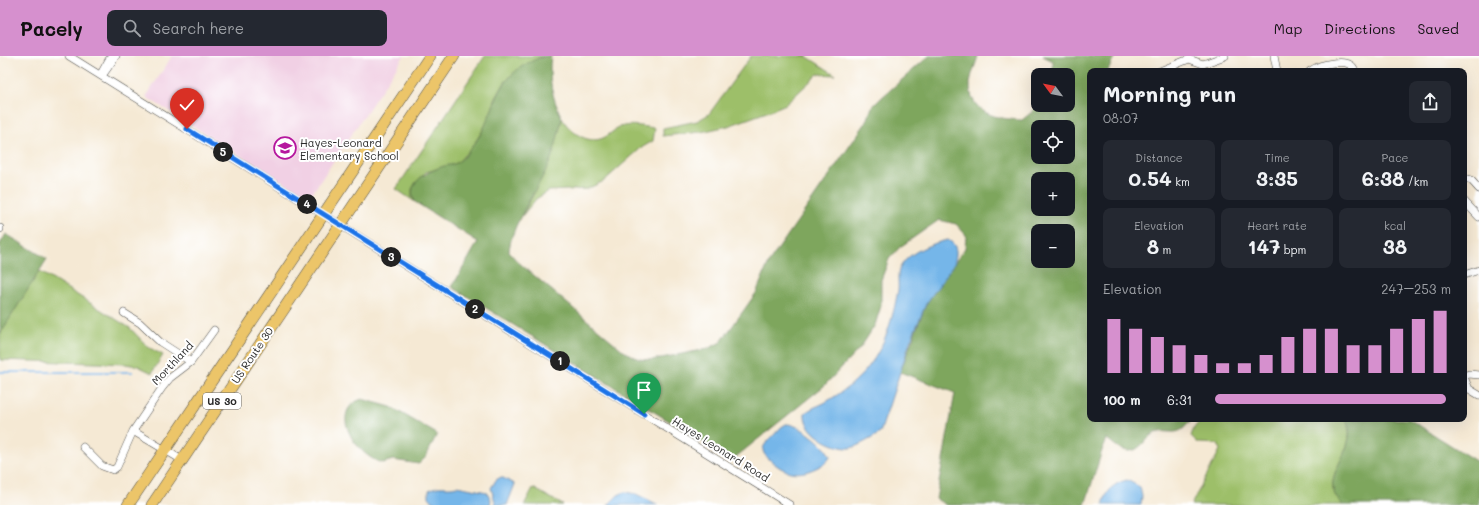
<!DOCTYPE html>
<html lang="en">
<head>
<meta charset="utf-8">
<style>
  :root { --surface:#171b24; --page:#242831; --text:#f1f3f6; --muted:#9ea1a6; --accent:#d690ce }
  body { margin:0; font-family:Mali,sans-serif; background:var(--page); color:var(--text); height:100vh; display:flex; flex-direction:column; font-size:15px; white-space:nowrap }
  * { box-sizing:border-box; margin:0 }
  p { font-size:13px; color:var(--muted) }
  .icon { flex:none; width:22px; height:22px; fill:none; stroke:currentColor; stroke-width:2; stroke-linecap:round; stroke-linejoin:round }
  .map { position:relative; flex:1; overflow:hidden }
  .drawer { position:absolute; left:1087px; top:12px; width:380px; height:354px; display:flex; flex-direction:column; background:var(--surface); border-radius:8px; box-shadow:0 4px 16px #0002 }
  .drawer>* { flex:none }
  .needle { width:26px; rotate:302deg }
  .controls { position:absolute; left:1031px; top:12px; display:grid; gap:8px }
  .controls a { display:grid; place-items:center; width:44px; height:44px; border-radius:8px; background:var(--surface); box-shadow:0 4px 16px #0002; font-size:20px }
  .pin { position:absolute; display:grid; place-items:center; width:34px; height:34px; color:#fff; margin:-41px -17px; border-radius:50% 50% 50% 0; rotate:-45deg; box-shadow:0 0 4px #0007 }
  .pin .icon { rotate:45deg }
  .km { position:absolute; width:20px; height:20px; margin:-10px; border-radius:50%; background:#222; color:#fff; font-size:11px; line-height:20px; text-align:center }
  .round { display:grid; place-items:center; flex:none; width:42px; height:42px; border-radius:8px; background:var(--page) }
  .summary { display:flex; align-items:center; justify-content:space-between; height:68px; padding:0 16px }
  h1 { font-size:22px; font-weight:800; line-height:30px }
  .metrics { display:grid; grid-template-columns:repeat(3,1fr); gap:6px; height:68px; padding:4px 16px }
  .metrics div { display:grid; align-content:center; border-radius:8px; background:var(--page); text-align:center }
  .metrics b { font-size:20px; font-weight:800 }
  .metrics small { font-size:11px; font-weight:400 }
  .metrics p { font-size:11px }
  .chart { height:112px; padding:8px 16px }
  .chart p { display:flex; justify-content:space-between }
  .chart svg { width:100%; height:72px; margin-top:4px; stroke:var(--accent); stroke-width:6 }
  ul { padding:0 16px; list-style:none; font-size:13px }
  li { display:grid; grid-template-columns:64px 48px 1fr; align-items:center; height:30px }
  li i { height:10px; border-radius:5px; background:var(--accent) }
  header { display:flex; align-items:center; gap:24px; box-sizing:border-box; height:56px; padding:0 20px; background:var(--accent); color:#111 }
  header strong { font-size:19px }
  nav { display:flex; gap:22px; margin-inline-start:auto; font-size:14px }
  .search { width:280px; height:36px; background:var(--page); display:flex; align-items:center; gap:10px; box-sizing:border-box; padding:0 14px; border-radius:8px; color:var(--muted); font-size:15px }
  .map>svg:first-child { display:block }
  .built { fill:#f1d0e4 }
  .green { fill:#9dbf69; stroke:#64754a }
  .forest { fill:#7ea65d; stroke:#546844; fill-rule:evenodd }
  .water { fill:#75b6e9; stroke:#50708a }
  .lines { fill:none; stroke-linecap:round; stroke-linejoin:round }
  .stream { stroke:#75b6e9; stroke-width:2 }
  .minor-casing { stroke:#494844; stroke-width:8 }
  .highway-casing { stroke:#494844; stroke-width:12 }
  .minor { stroke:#fff; stroke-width:7 }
  .highway { stroke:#ecc569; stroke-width:11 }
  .route-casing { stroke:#fff; stroke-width:8 }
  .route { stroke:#1a73e8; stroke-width:5 }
  .labels { text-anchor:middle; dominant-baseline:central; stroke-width:4; stroke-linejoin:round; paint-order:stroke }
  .shield { fill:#fff; stroke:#6b6b6b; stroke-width:1 }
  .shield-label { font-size:10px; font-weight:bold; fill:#2b2b2b }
  .poi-label { font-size:11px; fill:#2b2b2b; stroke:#fff; text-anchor:start }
  .street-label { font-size:11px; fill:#2b2b2b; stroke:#fff }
</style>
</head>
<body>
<header>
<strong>Pacely</strong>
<div class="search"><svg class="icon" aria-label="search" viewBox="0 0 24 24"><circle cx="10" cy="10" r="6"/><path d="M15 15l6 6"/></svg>Search here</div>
<nav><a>Map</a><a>Directions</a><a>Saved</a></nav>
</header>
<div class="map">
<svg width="1479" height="449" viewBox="0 0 1479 449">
  <rect width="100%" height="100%" fill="#fff"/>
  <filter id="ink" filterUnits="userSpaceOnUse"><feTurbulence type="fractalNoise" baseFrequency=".025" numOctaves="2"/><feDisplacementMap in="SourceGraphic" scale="8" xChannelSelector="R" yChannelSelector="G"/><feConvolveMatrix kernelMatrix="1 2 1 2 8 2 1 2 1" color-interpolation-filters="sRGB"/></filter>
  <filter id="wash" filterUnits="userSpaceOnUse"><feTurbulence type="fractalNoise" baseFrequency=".012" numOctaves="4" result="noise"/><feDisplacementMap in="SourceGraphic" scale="16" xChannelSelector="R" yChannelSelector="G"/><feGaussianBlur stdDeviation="0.9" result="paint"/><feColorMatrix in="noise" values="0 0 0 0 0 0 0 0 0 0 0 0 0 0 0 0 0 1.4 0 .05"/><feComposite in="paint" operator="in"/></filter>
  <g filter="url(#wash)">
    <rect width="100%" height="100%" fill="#f5e9d4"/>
    <!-- built -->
    <path class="built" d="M 172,0 L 404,0 L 309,142 L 146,41 Z"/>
    <!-- green -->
    <path class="green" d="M 485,0 L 548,0 L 538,2 L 505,26 L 495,44 L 488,66 L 472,91 L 456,108 L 426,116 L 416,126 L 412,133 L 412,141 L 415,146 L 396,133 Z
      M 751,0 L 806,0 L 836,19 L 818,18 L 786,48 L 767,56 L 728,70 L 701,76 L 663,80 L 663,72 L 697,65 L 709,58 Z
      M 562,62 C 569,75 587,89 603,82 C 610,79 616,71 624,70 C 634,68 645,71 655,72 L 653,85 L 641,92 L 604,125 L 587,133 L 549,135 L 536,143 L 522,160 C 540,126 554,100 562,62 Z
      M 39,215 L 130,272 L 148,291 L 163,299 L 152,317 L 138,310 L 125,308 L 0,304 L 0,278 Z
      M 1195,363 L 1346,363 C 1348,368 1350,376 1349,381 C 1346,406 1318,426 1343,449 L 1191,449 L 1220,394 L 1218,388 L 1198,387 L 1191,380 L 1194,372 L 1200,365 Z
      M 533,432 L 563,449 L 524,449 Z"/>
    <!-- forest -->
    <path class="forest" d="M 551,0 C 548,22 552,42 562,62 C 558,79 555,96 547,112 C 536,136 510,171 509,196 L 517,205 L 625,296 L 639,303 L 651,304 L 707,293 L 721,286 L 756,237 L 769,206 L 867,65 L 872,51 L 881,42 L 929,0 L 978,0 C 976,8 971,18 970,27 C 969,58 997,63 1022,64 L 1032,56 L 1038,45 L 1038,49 L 1068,49 L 1068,19 L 1053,19 L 1053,5 L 1043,0 L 1115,0 L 1108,15 L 1090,15 L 1090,363 L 1191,363 C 1179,384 1169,372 1155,377 C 1145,381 1142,394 1130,395 C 1120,395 1114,388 1106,382 L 1085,449 L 946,449 L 936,443 L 955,337 L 900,316 L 926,248 L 965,192 L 966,179 L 956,168 L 939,164 L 900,191 L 889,203 L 881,224 L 881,250 L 875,269 L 861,291 L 824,330 L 732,404 L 452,231 L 478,186 L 415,146 C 404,126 429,115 444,110 C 448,109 453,109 456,107 C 462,104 468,96 471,92 C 495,64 492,25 528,7 C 536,3 543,0 551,0 ZM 1038,71 L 1068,71 L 1068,101 L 1038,101 ZM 1038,123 L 1068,123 L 1068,153 L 1038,153 ZM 1038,175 L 1068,175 L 1068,205 L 1038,205 Z
      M 6,178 L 47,203 L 0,278 L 0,188 Z
      M 362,343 L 391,351 L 437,378 L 426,401 L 419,408 L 393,404 L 383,407 C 358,402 326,355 362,343 Z
      M 1346,363 L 1409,363 L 1479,407 L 1479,449 L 1343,449 C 1318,426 1346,406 1349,381 C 1350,376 1348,368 1346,363 Z"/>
    <!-- water -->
    <path class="water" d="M 948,184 C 958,189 957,198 954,208 L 926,248 L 910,286 L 880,377 C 876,380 855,392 850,392 C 833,393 803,376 805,357 C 811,352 818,350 824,347 C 840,338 858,325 869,310 C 886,288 893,261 898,234 C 899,226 896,217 901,210 C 909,196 932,187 948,184 Z
      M 786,368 C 798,367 827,389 830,401 C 827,407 822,409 816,412 C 797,421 784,417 769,403 C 766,400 763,398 763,393 C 764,388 769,384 772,381 C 777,376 780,371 786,368 Z
      M 501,421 L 515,428 L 507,449 L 496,449 L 491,432 L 496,424 Z
      M 1127,424 L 1140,431 L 1142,440 L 1141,449 L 1103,449 C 1106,436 1113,427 1127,424 Z
      M 457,430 L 487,436 L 491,444 L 490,449 L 436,449 L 429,441 L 429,434 C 438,428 447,433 457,430 Z
      M 625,436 L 636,438 L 659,449 L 608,449 L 618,439 Z"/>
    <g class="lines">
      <!-- stream -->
      <path class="stream" d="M 0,316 L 132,316"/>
    </g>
  </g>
  <g filter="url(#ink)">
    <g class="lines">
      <!-- minor casing -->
      <g class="minor-casing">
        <path id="minor" d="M 69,0 L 790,449
          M 1274,0 L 1277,15
          M 1203,8 L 1225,0
          M 1160,15 L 1189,3 L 1203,8
          M 1310,15 C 1320,8 1351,0 1355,15
          M 102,16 L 111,0
          M 102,20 L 116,0
          M 1464,122 L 1471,124 L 1479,133
          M 1464,145 L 1479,161
          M 0,172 L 0,173
          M 1464,219 L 1479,214
          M 124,257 L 140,267 L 160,286 L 191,306
          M 1464,320 L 1469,318 L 1479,319
          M 1464,321 L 1469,333 L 1479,339
          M 133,375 L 182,404
          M 83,391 L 102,410 L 113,414 L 117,411 L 133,375 L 162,332 L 170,322 L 191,306 L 214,274"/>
      </g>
      <!-- highway casing -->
      <g class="highway-casing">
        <path id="highway" d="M 128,449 L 430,0
          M 152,449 L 454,0"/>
      </g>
      <!-- minor -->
      <use href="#minor" class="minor"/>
      <!-- highway -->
      <use href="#highway" class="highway"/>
    </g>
  </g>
  <g class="lines" filter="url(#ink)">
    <!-- route casing -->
    <g class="route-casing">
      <path id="route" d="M 187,73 L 644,358"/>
    </g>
    <!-- route -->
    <use href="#route" class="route"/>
  </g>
  <!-- icons -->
  <defs>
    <g id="school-ring" transform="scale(1.15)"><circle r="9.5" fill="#fff" stroke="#b5179e" stroke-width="1.5"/><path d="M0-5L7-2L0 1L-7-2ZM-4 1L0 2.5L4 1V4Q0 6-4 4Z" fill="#b5179e"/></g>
  </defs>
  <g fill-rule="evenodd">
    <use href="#school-ring" x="285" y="92"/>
  </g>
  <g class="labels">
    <!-- shield labels -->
    <rect class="shield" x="203" y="337" width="38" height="16" rx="3"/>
    <g class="shield-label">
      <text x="222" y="345">US 30</text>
    </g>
    <!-- poi labels -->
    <g class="poi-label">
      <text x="300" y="86">Hayes-Leonard<tspan x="300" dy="13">Elementary School</tspan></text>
    </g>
    <!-- street labels -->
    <g class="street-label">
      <text transform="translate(252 299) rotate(-56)">US Route 30</text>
      <text transform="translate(172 307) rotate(-47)">Morthland</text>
      <text transform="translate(721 393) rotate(32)">Hayes Leonard Road</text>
    </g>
  </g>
</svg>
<div class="controls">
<a><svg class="needle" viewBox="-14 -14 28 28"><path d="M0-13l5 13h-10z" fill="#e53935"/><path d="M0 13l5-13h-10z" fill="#9ea1a6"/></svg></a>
<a><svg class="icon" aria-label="locate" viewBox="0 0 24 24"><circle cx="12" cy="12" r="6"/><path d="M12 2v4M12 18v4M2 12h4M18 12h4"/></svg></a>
<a>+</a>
<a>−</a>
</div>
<div class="pin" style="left:644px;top:358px;background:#1e9e55"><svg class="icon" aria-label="arrive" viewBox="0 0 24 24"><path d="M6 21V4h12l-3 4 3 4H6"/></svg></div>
<div class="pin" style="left:187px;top:73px;background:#d93025"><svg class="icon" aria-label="check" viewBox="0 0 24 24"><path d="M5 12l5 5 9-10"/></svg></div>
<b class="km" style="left:560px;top:305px">1</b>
<b class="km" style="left:475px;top:253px">2</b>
<b class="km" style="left:391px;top:201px">3</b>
<b class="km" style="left:307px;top:148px">4</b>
<b class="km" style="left:223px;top:96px">5</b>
<section class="drawer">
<div class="summary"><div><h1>Morning run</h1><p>08:07</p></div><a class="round"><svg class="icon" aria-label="share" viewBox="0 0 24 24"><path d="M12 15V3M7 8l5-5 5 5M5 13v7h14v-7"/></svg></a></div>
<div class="metrics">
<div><p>Distance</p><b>0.54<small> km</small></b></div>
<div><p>Time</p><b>3:35</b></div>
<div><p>Pace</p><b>6:38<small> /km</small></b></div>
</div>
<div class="metrics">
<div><p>Elevation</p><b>8<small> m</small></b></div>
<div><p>Heart rate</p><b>147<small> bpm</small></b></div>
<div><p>kcal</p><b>38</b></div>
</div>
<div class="chart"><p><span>Elevation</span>247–253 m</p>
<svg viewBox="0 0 160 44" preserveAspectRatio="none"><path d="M5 44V11M15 44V17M25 44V22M35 44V27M45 44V33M55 44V38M65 44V38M75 44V33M85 44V22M95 44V17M105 44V17M115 44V27M125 44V27M135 44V17M145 44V11M155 44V6"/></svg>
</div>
<ul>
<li><b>100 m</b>6:31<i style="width:98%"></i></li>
</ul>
</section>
</div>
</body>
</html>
